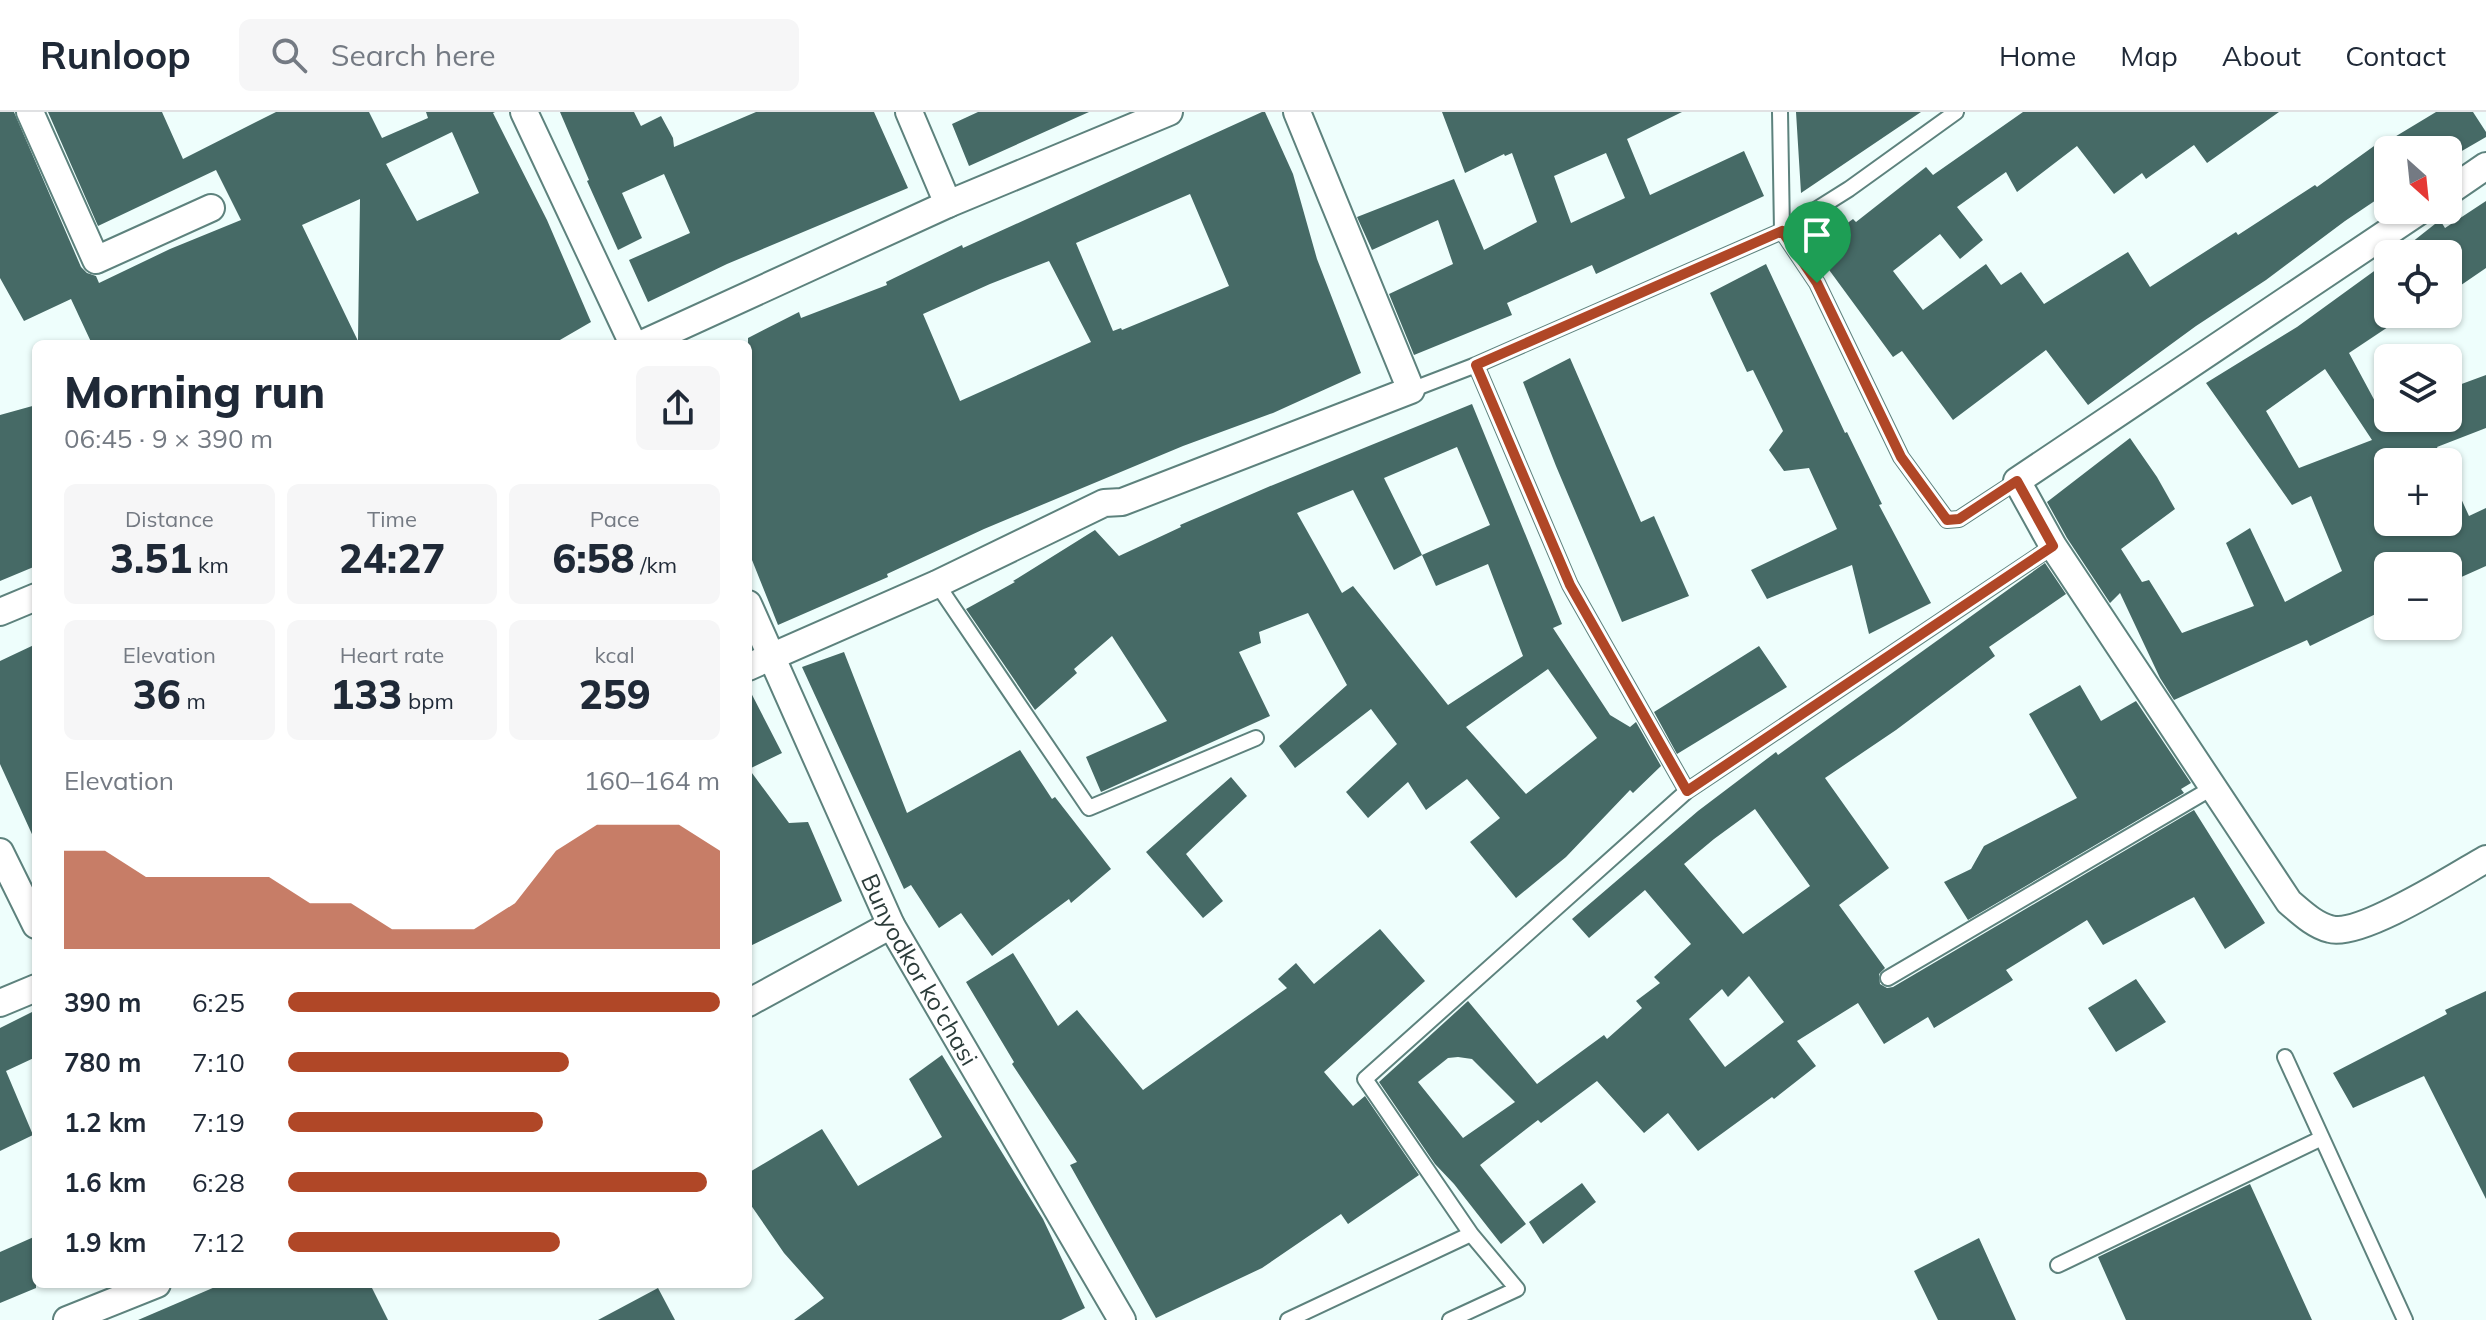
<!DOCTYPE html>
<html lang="en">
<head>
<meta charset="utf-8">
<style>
  :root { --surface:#fff; --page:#f6f6f7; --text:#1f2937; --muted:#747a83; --line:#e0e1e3; --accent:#b04727 }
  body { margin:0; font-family:Mulish,sans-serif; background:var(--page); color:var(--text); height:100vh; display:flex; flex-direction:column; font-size:30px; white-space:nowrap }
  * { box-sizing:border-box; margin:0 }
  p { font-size:26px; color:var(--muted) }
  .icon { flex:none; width:44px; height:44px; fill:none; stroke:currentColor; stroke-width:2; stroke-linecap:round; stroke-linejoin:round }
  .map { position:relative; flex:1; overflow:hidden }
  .drawer { position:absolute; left:32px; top:228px; width:720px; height:948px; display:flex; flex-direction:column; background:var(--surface); border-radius:12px; box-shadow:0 2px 6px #0004 }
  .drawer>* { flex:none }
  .needle { width:52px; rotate:153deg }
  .tools { position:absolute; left:2374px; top:24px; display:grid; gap:16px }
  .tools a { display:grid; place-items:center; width:88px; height:88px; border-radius:12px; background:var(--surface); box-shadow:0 2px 6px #0004; font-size:40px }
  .pin { position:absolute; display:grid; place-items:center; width:68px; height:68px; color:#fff; margin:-82px -34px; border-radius:50% 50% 50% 0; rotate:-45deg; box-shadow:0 0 8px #0007 }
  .pin .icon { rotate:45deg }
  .round { display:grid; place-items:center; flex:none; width:84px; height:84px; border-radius:12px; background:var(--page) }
  .head { display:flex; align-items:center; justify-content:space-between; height:136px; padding:0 32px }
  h1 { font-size:44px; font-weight:800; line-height:60px }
  .metrics { display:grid; grid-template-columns:repeat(3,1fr); gap:12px; height:136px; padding:8px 32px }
  .metrics div { display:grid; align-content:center; border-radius:12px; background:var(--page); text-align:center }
  .metrics b { font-size:40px; font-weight:800 }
  .metrics small { font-size:22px; font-weight:400 }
  .metrics p { font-size:22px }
  .chart { height:224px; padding:16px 32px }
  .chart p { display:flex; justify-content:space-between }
  .chart svg { width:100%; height:144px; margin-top:8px; fill:var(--accent); opacity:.7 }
  ul { padding:0 32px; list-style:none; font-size:26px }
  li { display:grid; grid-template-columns:128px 96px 1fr; align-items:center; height:60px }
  li i { height:20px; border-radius:10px; background:var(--accent) }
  header { display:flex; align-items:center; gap:48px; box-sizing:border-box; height:112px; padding:0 40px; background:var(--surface); border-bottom:2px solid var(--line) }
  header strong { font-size:38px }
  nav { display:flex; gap:44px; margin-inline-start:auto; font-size:28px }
  .search { width:560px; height:72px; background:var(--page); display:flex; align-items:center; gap:20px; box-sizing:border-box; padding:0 28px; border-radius:12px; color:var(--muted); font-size:30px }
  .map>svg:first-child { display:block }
  .building { fill:#466a66; fill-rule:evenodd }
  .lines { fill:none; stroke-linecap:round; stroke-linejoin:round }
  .service-casing { stroke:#5d827d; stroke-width:18 }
  .minor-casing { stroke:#5d827d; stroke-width:30 }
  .service { stroke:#fff; stroke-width:14 }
  .minor { stroke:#fff; stroke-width:26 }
  .route-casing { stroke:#fff; stroke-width:16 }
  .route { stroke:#b04727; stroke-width:10 }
  .labels { text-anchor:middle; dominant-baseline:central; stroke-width:8; stroke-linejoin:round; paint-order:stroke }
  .street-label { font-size:24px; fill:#2c3c3a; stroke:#eefefc }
</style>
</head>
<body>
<header>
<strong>Runloop</strong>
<div class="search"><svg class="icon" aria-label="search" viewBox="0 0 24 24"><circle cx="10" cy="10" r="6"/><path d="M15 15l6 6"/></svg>Search here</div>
<nav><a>Home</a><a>Map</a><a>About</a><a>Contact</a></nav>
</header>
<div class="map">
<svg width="2486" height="1208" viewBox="0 0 2486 1208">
  <rect width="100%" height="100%" fill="#eefefc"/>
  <!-- building -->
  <path class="building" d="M 0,0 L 14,0 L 81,155 L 87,161 L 96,164 L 99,171 L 170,137 L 241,108 L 216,58 L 98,114 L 48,0 L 162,0 L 183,47 L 276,0 L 369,0 L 382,26 L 428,6 L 426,0 L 495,0 L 493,1 L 547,108 L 591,210 L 553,232 L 92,232 L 71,187 L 24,209 L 0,166 ZM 452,20 L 479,81 L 417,109 L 386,52 ZM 360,87 L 358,229 L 302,113 Z
    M 560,0 L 634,0 L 641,14 L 661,4 L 673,26 L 674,35 L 756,0 L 874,0 L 908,76 L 727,152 L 648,190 L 629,148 L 690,121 L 664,62 L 622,81 L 642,126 L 618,138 L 587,69 L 589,68 Z
    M 978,0 L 1089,0 L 969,54 L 952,12 Z
    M 1262,0 L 1265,0 L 1293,62 L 1317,147 L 1361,261 L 1273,301 L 1183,334 L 984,417 L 887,462 L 888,465 L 778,513 L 748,438 L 748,226 L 799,200 L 801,206 L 887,173 L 886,170 L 962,133 L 963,136 ZM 1190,82 L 1229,174 L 1122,218 L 1121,216 L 1113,219 L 1076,131 ZM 1049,149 L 1091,230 L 960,289 L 923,202 L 990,172 Z
    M 1442,0 L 1682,0 L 1627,27 L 1650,83 L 1744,39 L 1764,84 L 1596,162 L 1592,153 L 1507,191 L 1512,203 L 1414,243 L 1389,182 L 1453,152 L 1438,108 L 1372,138 L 1357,105 L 1454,67 L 1484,138 L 1537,110 L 1512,41 L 1505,44 L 1504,42 L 1465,61 ZM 1606,41 L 1625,86 L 1571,111 L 1554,64 Z
    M 1796,0 L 1921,0 L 1801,81 Z
    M 2023,0 L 2279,0 L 2207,51 L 2194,33 L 2146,67 L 2142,61 L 2114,82 L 2077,34 L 2017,80 L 2006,60 L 1957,95 L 1983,128 L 1960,147 L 1940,122 L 1893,159 L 1923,198 L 1986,152 L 2001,173 L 2021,160 L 2044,192 L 2128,140 L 2150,175 L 2236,120 L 2238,123 L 2315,73 L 2317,75 L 2388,24 L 2388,29 L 2436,0 L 2473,0 L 2486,20 L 2486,25 L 2448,47 L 2448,38 L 2388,38 L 2388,80 L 2345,109 L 2266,168 L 2196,214 L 2088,293 L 2046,238 L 1953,308 L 1902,239 L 1893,245 L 1813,136 L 1853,107 L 1856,110 L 1926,55 L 1933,63 Z
    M 2486,89 L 2486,156 L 2448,182 L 2448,142 L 2397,142 L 2440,108 L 2445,116 Z
    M 2388,149 L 2388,215 L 2349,241 L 2384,306 L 2448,306 L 2448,277 L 2486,263 L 2486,316 L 2437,335 L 2444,350 L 2388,350 L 2388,410 L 2448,410 L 2448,358 L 2469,404 L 2486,396 L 2486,454 L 2448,471 L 2448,454 L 2388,454 L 2388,496 L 2310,534 L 2307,528 L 2174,588 L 2160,566 L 2120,481 L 2110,491 L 2067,426 L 2047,390 L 2130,326 L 2157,365 L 2175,397 L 2121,437 L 2142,470 L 2149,468 L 2182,521 L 2254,494 L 2226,431 L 2250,416 L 2285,490 L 2342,459 L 2311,384 L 2292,393 L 2206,271 L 2297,215 ZM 2325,257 L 2372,328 L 2299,356 L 2266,299 Z
    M 1766,152 L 1845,321 L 1847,320 L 1882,392 L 1879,393 L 1931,491 L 1869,522 L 1852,453 L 1767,487 L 1751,458 L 1837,417 L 1809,356 L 1784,359 L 1769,338 L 1783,319 L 1753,258 L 1747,260 L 1710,181 Z
    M 1570,246 L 1641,410 L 1654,404 L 1689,484 L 1622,510 L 1556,354 L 1523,270 Z
    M 1472,292 L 1562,512 L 1553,516 L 1610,603 L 1630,615 L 1636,610 L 1661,654 L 1633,681 L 1630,678 L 1566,745 L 1516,786 L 1470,730 L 1500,706 L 1467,667 L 1426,698 L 1408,670 L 1368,706 L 1346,680 L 1397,632 L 1371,597 L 1295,656 L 1279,634 L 1347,573 L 1308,501 L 1259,520 L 1261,531 L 1239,540 L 1270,604 L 1101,680 L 1086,645 L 1167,609 L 1112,524 L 1074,557 L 1077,561 L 1035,598 L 966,497 L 1015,470 L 1013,469 L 1095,418 L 1119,444 L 1181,415 L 1180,413 L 1268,375 ZM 1457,335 L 1490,413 L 1422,443 L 1384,366 ZM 1353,378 L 1394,458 L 1422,443 L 1436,474 L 1488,452 L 1523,544 L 1448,593 L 1353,474 L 1342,481 L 1297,401 ZM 1548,557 L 1597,626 L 1526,682 L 1466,615 Z
    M 36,293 L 36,454 L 0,469 L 0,303 Z
    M 2045,451 L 2066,482 L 1989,535 L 1995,544 L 1896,618 L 1825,666 L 1889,756 L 1839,793 L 1885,856 L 1879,862 L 1880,872 L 1887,876 L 1893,875 L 2194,698 L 2265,811 L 2225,837 L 2194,785 L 2103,833 L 2087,808 L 2006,858 L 2013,868 L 1934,916 L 1928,905 L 1884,932 L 1858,891 L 1797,929 L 1816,954 L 1774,987 L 1772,985 L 1698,1039 L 1668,1001 L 1644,1021 L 1597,969 L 1541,1011 L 1538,1008 L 1480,1053 L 1526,1112 L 1501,1132 L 1454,1072 L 1435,1052 L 1379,970 L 1468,889 L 1537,972 L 1604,923 L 1607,927 L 1642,896 L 1636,889 L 1660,871 L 1654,865 L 1691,832 L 1645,778 L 1589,826 L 1572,807 L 1698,699 L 1776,640 L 1778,643 ZM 1755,697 L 1810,774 L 1743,822 L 1684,752 L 1714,727 ZM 1749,864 L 1784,910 L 1725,955 L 1689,907 L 1722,877 L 1728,885 ZM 1458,945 L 1472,947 L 1515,990 L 1463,1026 L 1418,970 L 1448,946 Z
    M 36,532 L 36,731 L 0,652 L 0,549 Z
    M 1759,534 L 1787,575 L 1677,642 L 1654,600 Z
    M 844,540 L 907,701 L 1020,638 L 1052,687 L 1055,685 L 1111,757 L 1071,791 L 1069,787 L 992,844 L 961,801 L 939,816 L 911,773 L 904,777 L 802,555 Z
    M 2080,573 L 2101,609 L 2136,589 L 2191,671 L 2181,677 L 2184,681 L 1968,808 L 1944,770 L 1971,757 L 1984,734 L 2077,686 L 2029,602 Z
    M 748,575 L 782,641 L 749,657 L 789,711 L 808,710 L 842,789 L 748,835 Z
    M 1231,665 L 1247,684 L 1186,742 L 1223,789 L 1203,806 L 1146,740 Z
    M 1380,817 L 1425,869 L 1324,960 L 1353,994 L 1365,984 L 1419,1063 L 1348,1112 L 1341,1102 L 1262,1156 L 1156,1206 L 1070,1053 L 1077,1050 L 1012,952 L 1014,950 L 966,870 L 1013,841 L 1058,914 L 1077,898 L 1143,978 L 1287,876 L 1278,867 L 1296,851 L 1314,872 Z
    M 2136,867 L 2166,910 L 2116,940 L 2088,896 Z
    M 2486,879 L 2486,1087 L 2424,964 L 2353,996 L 2333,961 L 2447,902 L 2445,898 Z
    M 36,898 L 36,945 L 6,959 L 33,1023 L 0,1039 L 0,916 Z
    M 942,943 L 1043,1107 L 1085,1196 L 1061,1208 L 794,1208 L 824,1186 L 784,1141 L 748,1089 L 748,1061 L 822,1017 L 858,1074 L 942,1025 L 909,967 Z
    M 1582,1071 L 1596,1090 L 1543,1132 L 1529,1110 Z
    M 2250,1072 L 2312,1208 L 2126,1208 L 2098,1145 Z
    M 36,1124 L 36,1176 L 0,1191 L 0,1140 Z
    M 1979,1126 L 2016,1208 L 1938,1208 L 1914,1159 Z
    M 222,1172 L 370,1172 L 388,1208 L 138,1208 Z
    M 658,1176 L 675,1208 L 598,1208 Z"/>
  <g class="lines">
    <!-- service casing -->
    <g class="service-casing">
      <path id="service" d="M 1780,0 L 1782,119 L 1849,77 L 1956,0
        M 1411,278 L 1476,253
        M 937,472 L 1089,696 L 1256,626
        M 1687,679 L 2053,434
        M 1888,866 L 2212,676
        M 2285,945 L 2405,1208
        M 2058,1153 L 2322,1026
        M 1288,1208 L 1471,1122
        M 1450,1208 L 1517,1177 L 1471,1122 L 1365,967 L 1687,679 L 1570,473 L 1476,253 L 1782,119 L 1817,171 L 1901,345 L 1947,408 L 1959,407 L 2017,369"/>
    </g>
    <!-- minor casing -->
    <g class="minor-casing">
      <g id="minor">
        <path d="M 30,0 L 96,148 L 211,96"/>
        <path d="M 524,0 L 633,232"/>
        <path d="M 909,0 L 948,92"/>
        <path d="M 2448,80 L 2486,54"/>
        <path d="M 2421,98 L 2017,369 L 2053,434 L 2289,790 C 2301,800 2314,813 2330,817 C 2360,826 2456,764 2486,747"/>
        <path d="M 642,232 L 948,92 L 1169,0"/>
        <path id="s1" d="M 748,492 L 891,813 L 1122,1208"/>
        <path d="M 0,500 L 36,485"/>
        <path d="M 748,555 L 937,472 L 1104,391 L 1122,390 L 1411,278 L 1297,0"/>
        <path d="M 0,740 L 36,813"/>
        <path d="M 0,891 L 36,876"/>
        <path d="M 748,891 L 891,813"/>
        <path d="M 67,1208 L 157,1172"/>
      </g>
    </g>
    <!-- service -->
    <use href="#service" class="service"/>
    <!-- minor -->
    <use href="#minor" class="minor"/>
  </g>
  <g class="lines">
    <!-- route casing -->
    <g class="route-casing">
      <path id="route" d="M 1782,119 L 1817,171 L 1901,345 L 1947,408 L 1959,407 L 2017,369 L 2053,434 L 1687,679 L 1570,473 L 1476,253 Z"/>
    </g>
    <!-- route -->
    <use href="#route" class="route"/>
  </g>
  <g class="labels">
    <!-- street labels -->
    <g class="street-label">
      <text stroke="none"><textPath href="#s1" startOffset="404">Bunyodkor ko'chasi</textPath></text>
    </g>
  </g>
</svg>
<div class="tools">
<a><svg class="needle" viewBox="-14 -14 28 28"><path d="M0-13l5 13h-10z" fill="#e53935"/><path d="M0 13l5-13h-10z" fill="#747a83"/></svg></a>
<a><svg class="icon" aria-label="locate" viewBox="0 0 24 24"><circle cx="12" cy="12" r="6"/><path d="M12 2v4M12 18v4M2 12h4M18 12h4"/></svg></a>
<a><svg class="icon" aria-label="layers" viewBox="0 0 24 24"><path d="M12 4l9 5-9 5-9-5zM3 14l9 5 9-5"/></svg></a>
<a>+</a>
<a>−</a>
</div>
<div class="pin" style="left:1817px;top:171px;background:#1e9e55"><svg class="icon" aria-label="arrive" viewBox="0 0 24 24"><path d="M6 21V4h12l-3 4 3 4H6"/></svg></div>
<section class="drawer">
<div class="head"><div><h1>Morning run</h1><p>06:45 · 9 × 390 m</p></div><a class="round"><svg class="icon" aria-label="share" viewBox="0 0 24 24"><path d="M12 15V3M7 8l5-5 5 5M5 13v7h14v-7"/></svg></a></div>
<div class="metrics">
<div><p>Distance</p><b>3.51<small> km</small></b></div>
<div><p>Time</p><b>24:27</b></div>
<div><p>Pace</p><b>6:58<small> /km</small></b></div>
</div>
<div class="metrics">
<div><p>Elevation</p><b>36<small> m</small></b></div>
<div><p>Heart rate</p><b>133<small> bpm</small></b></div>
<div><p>kcal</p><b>259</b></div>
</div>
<div class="chart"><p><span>Elevation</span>160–164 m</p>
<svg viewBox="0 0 160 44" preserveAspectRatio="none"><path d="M0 44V14L10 14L20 22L30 22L40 22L50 22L60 30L70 30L80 38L90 38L100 38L110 30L120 14L130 6L140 6L150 6L160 14V44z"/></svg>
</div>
<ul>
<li><b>390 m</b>6:25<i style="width:100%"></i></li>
<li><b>780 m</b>7:10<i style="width:65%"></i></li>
<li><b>1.2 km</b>7:19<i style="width:59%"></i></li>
<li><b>1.6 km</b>6:28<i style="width:97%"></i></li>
<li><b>1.9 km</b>7:12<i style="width:63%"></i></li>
</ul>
</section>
</div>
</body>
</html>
